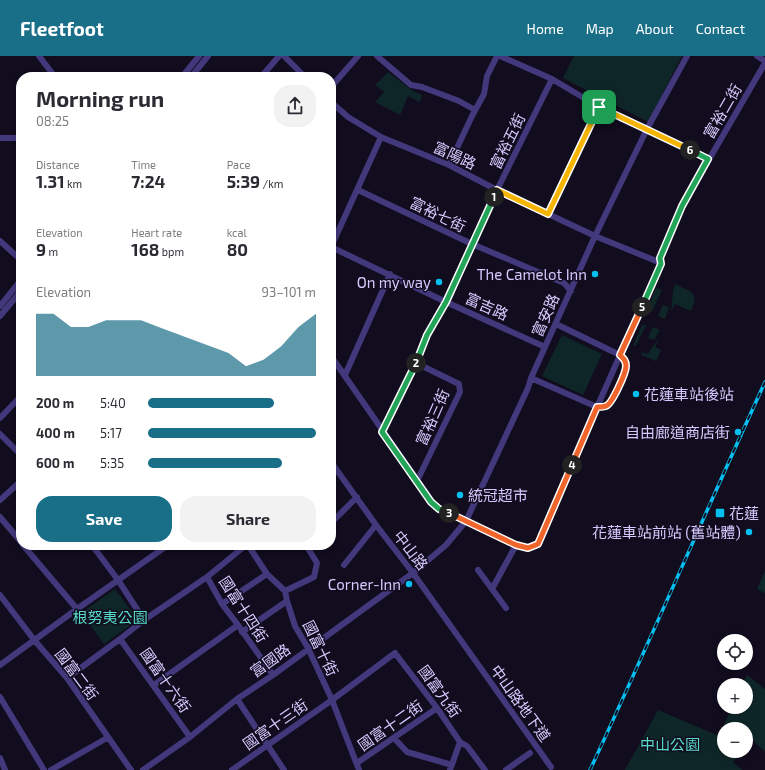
<!DOCTYPE html>
<html lang="en">
<head>
<meta charset="utf-8">
<style>
  :root { --surface:#fff; --page:#f2f2f3; --text:#2b2b33; --muted:#7c7c81; --accent:#196e88 }
  body { margin:0; font-family:"Exo 2","Noto Sans TC",sans-serif; background:var(--page); color:var(--text); height:100vh; display:flex; flex-direction:column; font-size:15px; white-space:nowrap }
  * { box-sizing:border-box; margin:0 }
  p { font-size:13px; color:var(--muted) }
  .icon { flex:none; width:22px; height:22px; fill:none; stroke:currentColor; stroke-width:2; stroke-linecap:round; stroke-linejoin:round }
  .map { position:relative; flex:1; overflow:hidden }
  .side { position:absolute; left:16px; top:16px; width:320px; height:478px; display:flex; flex-direction:column; background:var(--surface); border-radius:16px; box-shadow:0 2px 6px #0003 }
  .side>* { flex:none }
  .controls { position:absolute; left:717px; top:578px; display:grid; gap:8px }
  .controls a { display:grid; place-items:center; width:36px; height:36px; border-radius:50%; background:var(--surface); box-shadow:0 2px 6px #0003; font-size:20px }
  .pin { position:absolute; display:grid; place-items:center; width:34px; height:34px; color:#fff; margin:-17px; border-radius:8px; box-shadow:0 2px 6px #0006 }
  .km { position:absolute; width:20px; height:20px; margin:-10px; border-radius:50%; background:#222; color:#fff; font-size:11px; line-height:20px; text-align:center }
  .round { display:grid; place-items:center; flex:none; width:42px; height:42px; border-radius:16px; background:var(--page) }
  .headline { display:flex; align-items:center; justify-content:space-between; height:68px; padding:0 20px }
  h1 { font-size:22px; font-weight:700; line-height:30px }
  .stats { display:grid; grid-template-columns:repeat(3,1fr); gap:6px; height:68px; padding:4px 20px }
  .stats div { display:grid; align-content:center }
  .stats b { font-size:17px; font-weight:700 }
  .stats small { font-size:11px; font-weight:400 }
  .stats p { font-size:11px }
  .chart { height:112px; padding:8px 20px }
  .chart p { display:flex; justify-content:space-between }
  .chart svg { width:100%; height:72px; margin-top:4px; fill:var(--accent); opacity:.7 }
  .primary-button { display:flex; gap:8px; margin-top:auto; padding:8px 20px }
  .primary-button a { flex:1; height:46px; border-radius:16px; background:var(--accent); color:#fff; font-size:16px; font-weight:700; line-height:46px; text-align:center }
  .primary-button a+a { background:var(--page); color:var(--text) }
  ul { padding:0 20px; list-style:none; font-size:13px }
  li { display:grid; grid-template-columns:64px 48px 1fr; align-items:center; height:30px }
  li i { height:10px; border-radius:5px; background:var(--accent) }
  header { display:flex; align-items:center; gap:24px; box-sizing:border-box; height:56px; padding:0 20px; background:var(--accent); color:#fff }
  header strong { font-size:19px }
  nav { display:flex; gap:22px; margin-inline-start:auto; font-size:14px }
  .map>svg:first-child { display:block }
  .green { fill:#0f2628 }
  .lines { fill:none; stroke-linecap:round; stroke-linejoin:round }
  .minor { stroke:#42387c; stroke-width:6 }
  .rail-casing { stroke:#04bff0; stroke-width:3.5 }
  .rail { stroke:#110c1e; stroke-width:2; stroke-dasharray:6; stroke-linecap:butt }
  .split-1-casing { stroke:#fff; stroke-width:8 }
  .split-2-casing { stroke:#fff; stroke-width:8 }
  .split-3-casing { stroke:#fff; stroke-width:8 }
  .split-4-casing { stroke:#fff; stroke-width:8 }
  .split-5-casing { stroke:#fff; stroke-width:8 }
  .split-6-casing { stroke:#fff; stroke-width:8 }
  .split-7-casing { stroke:#fff; stroke-width:8 }
  .split-1 { stroke:#f5b400; stroke-width:5 }
  .split-2 { stroke:#22a559; stroke-width:5 }
  .split-3 { stroke:#22a559; stroke-width:5 }
  .split-4 { stroke:#f0652b; stroke-width:5 }
  .split-5 { stroke:#f0652b; stroke-width:5 }
  .split-6 { stroke:#22a559; stroke-width:5 }
  .split-7 { stroke:#f5b400; stroke-width:5 }
  .poi-dot { fill:#04bff0; stroke:#110c1e; stroke-width:1.5 }
  .labels { text-anchor:middle; dominant-baseline:central; stroke-width:3; stroke-linejoin:round; paint-order:stroke }
  .street-label { font-size:15px; fill:#d5cafe; stroke:#110c1e }
  .poi-label { font-size:15px; fill:#d5cafe; stroke:#110c1e; text-anchor:end }
  .park-label { font-size:15px; fill:#58dcc9; stroke:#110c1e }
</style>
</head>
<body>
<header>
<strong>Fleetfoot</strong>
<nav><a>Home</a><a>Map</a><a>About</a><a>Contact</a></nav>
</header>
<div class="map">
<svg width="765" height="714" viewBox="0 0 765 714">
  <rect width="100%" height="100%" fill="#110c1e"/>
  <!-- green -->
  <path class="green" d="M 574,0 L 682,0 L 648,66 L 563,22 Z
    M 388,16 L 413,35 L 422,39 L 420,46 L 408,40 L 400,59 L 375,46 L 384,36 L 375,29 Z
    M 675,228 C 691,236 700,235 691,255 L 675,248 L 671,256 L 673,235 Z
    M 656,232 L 662,234 L 652,256 L 648,251 Z
    M 663,249 L 669,251 L 665,263 L 658,260 Z
    M 645,268 L 646,269 L 635,292 L 636,290 L 633,289 L 642,269 L 644,270 Z
    M 653,271 L 660,274 L 654,284 L 648,282 Z
    M 562,279 L 602,298 L 583,339 L 542,320 Z
    M 659,282 L 655,291 L 661,294 L 656,305 L 641,299 L 642,296 L 648,298 C 651,292 655,288 659,282 Z
    M 765,515 L 765,537 L 757,533 Z
    M 115,533 L 138,564 L 104,588 L 81,557 Z
    M 747,619 L 765,633 L 765,696 L 752,684 L 746,691 L 746,673 L 724,673 L 724,695 L 742,695 L 733,706 L 742,714 L 625,714 L 658,654 L 719,680 L 732,651 L 746,651 L 746,629 L 742,629 Z"/>
  <g class="lines">
    <!-- minor -->
    <path class="minor" d="M 39,0 L 55,21
      M 284,0 L 305,21
      M 377,0 L 411,29 L 422,31 L 459,45 L 475,54
      M 500,0 L 552,23 L 599,51 L 708,103
      M 757,0 L 765,5
      M 182,21 L 199,0
      M 191,21 L 208,0
      M 261,21 L 279,0
      M 331,31 L 358,0
      M 331,46 L 348,61 L 381,81 L 449,109 L 497,134 L 595,180 L 661,207
      M 0,82 L 21,82
      M 449,109 L 472,60 L 484,38 L 487,20 L 497,0
      M 358,134 L 472,188 L 564,227 L 571,235
      M 548,159 L 599,51
      M 0,185 L 21,204
      M 331,191 L 446,246 L 545,291
      M 331,191 L 381,81
      M 0,250 L 21,224
      M 0,260 L 21,235
      M 331,300 L 435,450 L 516,489 L 528,492 L 538,488 L 597,351 L 661,207 L 660,202 L 682,150 L 765,7
      M 416,307 L 459,328 L 460,336 L 417,425
      M 345,319 L 390,218
      M 531,322 L 597,351 C 599,351 604,351 606,350 C 612,348 626,317 626,310 C 626,305 624,303 620,299 L 556,268
      M 0,362 L 21,340
      M 382,376 L 416,307 L 427,279 L 446,246 L 497,134 L 552,23
      M 0,378 L 21,399
      M 331,406 L 376,469 L 413,517 L 551,711
      M 0,444 L 21,425
      M 0,461 L 21,486
      M 331,467 L 357,441
      M 23,489 L 77,553
      M 92,489 L 118,524 L 144,564
      M 248,489 L 267,518 L 285,535 L 287,545 L 295,570 L 308,592 L 332,644 L 359,714
      M 344,509 L 376,469
      M 478,514 L 506,552
      M 207,521 L 222,548 L 238,569 L 273,619
      M 492,533 L 516,489
      M 285,535 L 314,521 L 317,507 L 306,489
      M 0,539 L 35,585 L 67,622 L 131,714
      M 222,548 L 267,518
      M 242,576 L 287,545
      M 120,583 L 190,681
      M 0,609 L 77,553 L 168,489
      M 67,622 L 120,583 L 144,564 L 207,521 L 246,489
      M 154,629 L 238,569
      M 0,641 L 44,714
      M 237,643 L 284,714
      M 394,682 L 407,696 L 452,709
      M 0,702 L 5,714
      M 357,707 L 437,652
      M 51,714 L 107,682
      M 143,714 L 190,681 L 237,643 L 273,619 L 413,517 L 446,489 L 466,465 L 528,332 L 531,322 L 595,180 L 647,73 L 687,0
      M 232,714 L 332,644 L 395,597 L 437,652 L 460,686 L 467,690 L 485,714
      M 450,714 L 460,686
      M 506,714 L 530,697"/>
    <!-- rail casing -->
    <g class="rail-casing">
      <path id="rail" d="M 590,714 C 650,585 706,455 765,326"/>
    </g>
    <!-- rail -->
    <use href="#rail" class="rail"/>
  </g>
  <g class="lines">
    <!-- split-1 casing -->
    <g class="split-1-casing">
      <path id="split-1" d="M 494,141 L 497,134 L 548,158 L 599,51"/>
    </g>
    <!-- split-2 casing -->
    <g class="split-2-casing">
      <path id="split-2" d="M 416,307 L 427,279 L 446,246 L 494,141"/>
    </g>
    <!-- split-3 casing -->
    <g class="split-3-casing">
      <path id="split-3" d="M 416,307 L 382,376 L 431,446 L 439,453 L 449,457"/>
    </g>
    <!-- split-4 casing -->
    <g class="split-4-casing">
      <path id="split-4" d="M 449,457 L 516,489 L 528,492 L 538,488 L 572,409"/>
    </g>
    <!-- split-5 casing -->
    <g class="split-5-casing">
      <path id="split-5" d="M 572,409 L 597,351 C 599,351 604,351 606,350 C 612,348 626,317 626,310 C 626,305 624,303 620,299 L 642,251"/>
    </g>
    <!-- split-6 casing -->
    <g class="split-6-casing">
      <path id="split-6" d="M 642,251 L 661,208 L 660,202 L 682,150 L 708,103 L 690,94"/>
    </g>
    <!-- split-7 casing -->
    <g class="split-7-casing">
      <path id="split-7" d="M 599,51 L 690,94"/>
    </g>
    <!-- split-1 -->
    <use href="#split-1" class="split-1"/>
    <!-- split-2 -->
    <use href="#split-2" class="split-2"/>
    <!-- split-3 -->
    <use href="#split-3" class="split-3"/>
    <!-- split-4 -->
    <use href="#split-4" class="split-4"/>
    <!-- split-5 -->
    <use href="#split-5" class="split-5"/>
    <!-- split-6 -->
    <use href="#split-6" class="split-6"/>
    <!-- split-7 -->
    <use href="#split-7" class="split-7"/>
  </g>
  <!-- markers -->
  <g class="poi-dot">
    <circle cx="595" cy="218" r="4"/>
    <circle cx="439" cy="226" r="4"/>
    <circle cx="636" cy="338" r="4"/>
    <circle cx="738" cy="376" r="4"/>
    <circle cx="460" cy="439" r="4"/>
    <rect x="715" y="452" width="10" height="10" rx="2"/>
    <circle cx="749" cy="476" r="4"/>
    <circle cx="409" cy="528" r="4"/>
  </g>
  <g class="labels">
    <!-- street labels -->
    <g class="street-label">
      <text transform="translate(722 55) rotate(-60)">富裕二街</text>
      <text transform="translate(507 85) rotate(-64)">富裕五街</text>
      <text transform="translate(455 99) rotate(25)">富陽路</text>
      <text transform="translate(438 158) rotate(26)">富裕七街</text>
      <text transform="translate(487 250) rotate(24)">富吉路</text>
      <text transform="translate(545 259) rotate(-66)">富安路</text>
      <text transform="translate(432 361) rotate(-66)">富裕三街</text>
      <text transform="translate(411 494) rotate(52)">中山路</text>
      <text transform="translate(244 553) rotate(57)">國富十四街</text>
      <text transform="translate(321 592) rotate(64)">國富十街</text>
      <text transform="translate(270 604) rotate(-36)">富國路</text>
      <text transform="translate(77 618) rotate(53)">國富二街</text>
      <text transform="translate(166 624) rotate(55)">國富十六街</text>
      <text transform="translate(440 635) rotate(54)">國富九街</text>
      <text transform="translate(521 647) rotate(54)">中山路地下道</text>
      <text transform="translate(275 668) rotate(-35)">國富十三街</text>
      <text transform="translate(390 669) rotate(-35)">國富十二街</text>
    </g>
    <!-- poi labels -->
    <g class="poi-label">
      <text x="587" y="218">The Camelot Inn</text>
      <text x="431" y="226">On my way</text>
      <text x="644" y="338" text-anchor="start">花蓮車站後站</text>
      <text x="730" y="376">自由廊道商店街</text>
      <text x="468" y="439" text-anchor="start">統冠超市</text>
      <text x="729" y="457" text-anchor="start">花蓮</text>
      <text x="741" y="476">花蓮車站前站 (舊站體)</text>
      <text x="401" y="528">Corner-Inn</text>
    </g>
    <!-- park labels -->
    <g class="park-label">
      <text x="110" y="561">根努夷公園</text>
      <text x="670" y="688">中山公園</text>
    </g>
  </g>
</svg>
<div class="controls">
<a><svg class="icon" aria-label="locate" viewBox="0 0 24 24"><circle cx="12" cy="12" r="6"/><path d="M12 2v4M12 18v4M2 12h4M18 12h4"/></svg></a>
<a>+</a>
<a>−</a>
</div>
<div class="pin" style="left:599px;top:51px;background:#1e9e55"><svg class="icon" aria-label="arrive" viewBox="0 0 24 24"><path d="M6 21V4h12l-3 4 3 4H6"/></svg></div>
<b class="km" style="left:494px;top:141px">1</b>
<b class="km" style="left:416px;top:307px">2</b>
<b class="km" style="left:449px;top:457px">3</b>
<b class="km" style="left:572px;top:409px">4</b>
<b class="km" style="left:642px;top:251px">5</b>
<b class="km" style="left:690px;top:94px">6</b>
<section class="side">
<div class="headline"><div><h1>Morning run</h1><p>08:25</p></div><a class="round"><svg class="icon" aria-label="share" viewBox="0 0 24 24"><path d="M12 15V3M7 8l5-5 5 5M5 13v7h14v-7"/></svg></a></div>
<div class="stats">
<div><p>Distance</p><b>1.31<small> km</small></b></div>
<div><p>Time</p><b>7:24</b></div>
<div><p>Pace</p><b>5:39<small> /km</small></b></div>
</div>
<div class="stats">
<div><p>Elevation</p><b>9<small> m</small></b></div>
<div><p>Heart rate</p><b>168<small> bpm</small></b></div>
<div><p>kcal</p><b>80</b></div>
</div>
<div class="chart"><p><span>Elevation</span>93–101 m</p>
<svg viewBox="0 0 160 44" preserveAspectRatio="none"><path d="M0 44V6L10 6L20 14L30 14L40 10L50 10L60 10L70 14L80 18L90 22L100 26L110 30L120 38L130 34L140 26L150 14L160 6V44z"/></svg>
</div>
<ul>
<li><b>200 m</b>5:40<i style="width:75%"></i></li>
<li><b>400 m</b>5:17<i style="width:100%"></i></li>
<li><b>600 m</b>5:35<i style="width:80%"></i></li>
</ul>
<div class="primary-button"><a>Save</a><a>Share</a></div>
</section>
</div>
</body>
</html>
